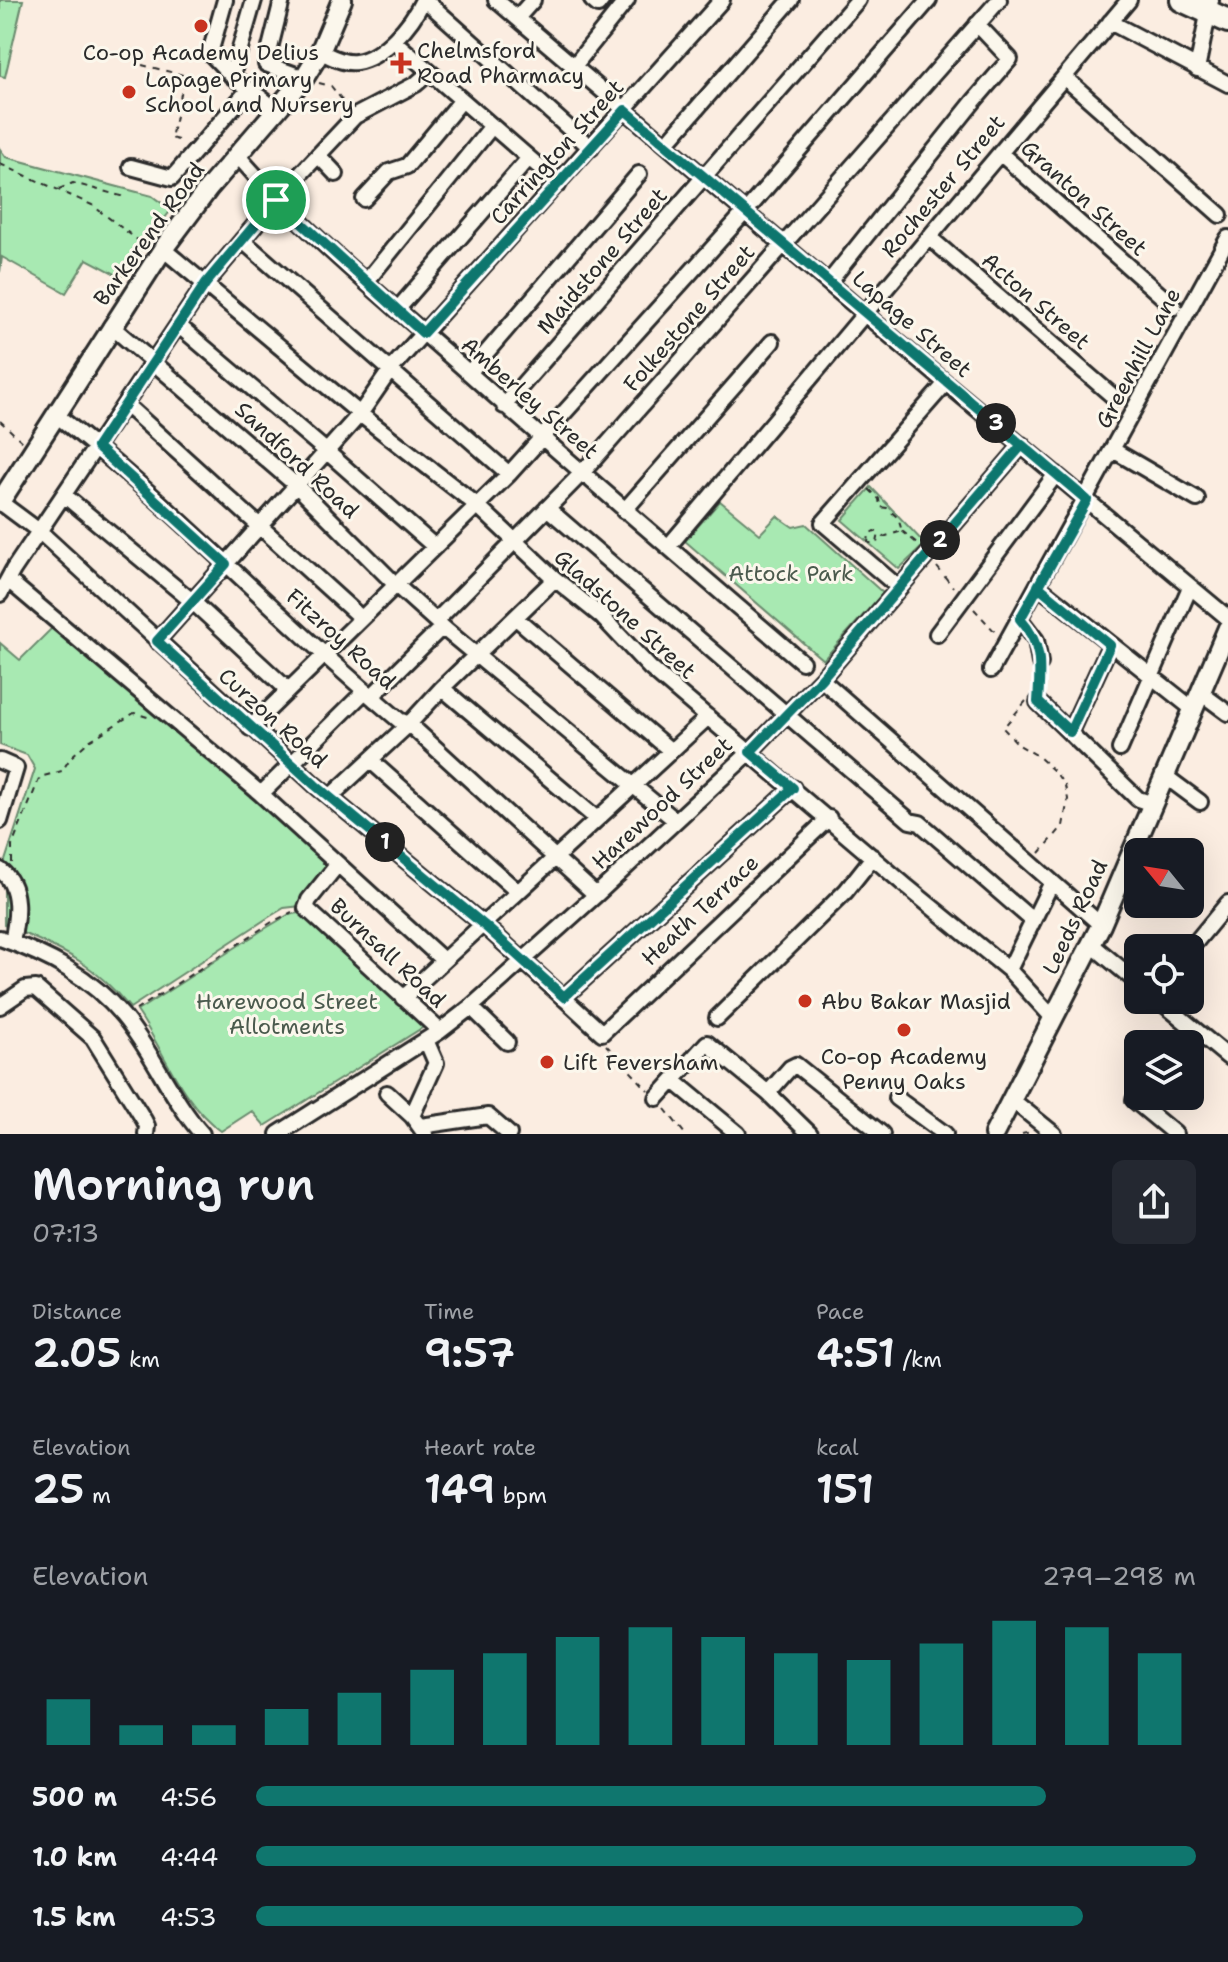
<!DOCTYPE html>
<html lang="en">
<head>
<meta charset="utf-8">
<style>
  :root { --surface:#171b24; --page:#242831; --text:#f1f3f6; --muted:#9ea1a6; --accent:#0f766e }
  body { margin:0; font-family:"Shantell Sans",sans-serif; background:var(--page); color:var(--text); height:100vh; display:flex; flex-direction:column; font-size:30px; white-space:nowrap }
  * { box-sizing:border-box; margin:0 }
  p { font-size:26px; color:var(--muted) }
  .icon { flex:none; width:44px; height:44px; fill:none; stroke:currentColor; stroke-width:2; stroke-linecap:round; stroke-linejoin:round }
  .map { position:relative; height:1134px; overflow:hidden }
  .panel { display:flex; flex-direction:column; background:var(--surface); flex:1 }
  .panel>* { flex:none }
  .needle { width:52px; rotate:300deg }
  .fabs { position:absolute; left:1124px; top:838px; display:grid; gap:16px }
  .fabs a { display:grid; place-items:center; width:80px; height:80px; border-radius:12px; background:var(--surface); box-shadow:0 8px 32px #0002; font-size:40px }
  .pin { position:absolute; display:grid; place-items:center; width:68px; height:68px; color:#fff; margin:-34px; border:4px solid #fff; border-radius:50%; box-shadow:0 2px 8px #0007 }
  .km { position:absolute; width:40px; height:40px; margin:-20px; border-radius:50%; background:#222; color:#fff; font-size:22px; line-height:40px; text-align:center }
  .round { display:grid; place-items:center; flex:none; width:84px; height:84px; border-radius:12px; background:var(--page) }
  .overview { display:flex; align-items:center; justify-content:space-between; height:136px; padding:0 32px }
  h1 { font-size:44px; font-weight:600; line-height:60px }
  .stats { display:grid; grid-template-columns:repeat(3,1fr); gap:12px; height:136px; padding:8px 32px }
  .stats div { display:grid; align-content:center }
  .stats b { font-size:40px; font-weight:600 }
  .stats small { font-size:22px; font-weight:400 }
  .stats p { font-size:22px }
  .chart { height:224px; padding:16px 32px }
  .chart p { display:flex; justify-content:space-between }
  .chart svg { width:100%; height:144px; margin-top:8px; stroke:var(--accent); stroke-width:6 }
  ul { padding:0 32px; list-style:none; font-size:26px }
  li { display:grid; grid-template-columns:128px 96px 1fr; align-items:center; height:60px }
  li i { height:20px; border-radius:10px; background:var(--accent) }
  .map>svg:first-child { display:block }
  .green { fill:#a8e9b2; stroke:#6a8a6e; stroke-width:2 }
  .lines { fill:none; stroke-linecap:round; stroke-linejoin:round }
  .minor-casing { stroke:#2b2b2b; stroke-width:20 }
  .major-casing { stroke:#2b2b2b; stroke-width:24 }
  .highway-casing { stroke:#2b2b2b; stroke-width:28 }
  .path { stroke:#2b2b2b; stroke-width:2; stroke-dasharray:6 6; stroke-linecap:butt }
  .minor { stroke:#fbf7ec; stroke-width:14 }
  .major { stroke:#fbf7ec; stroke-width:18 }
  .highway { stroke:#fbf7ec; stroke-width:22 }
  .route-casing { stroke:#fff; stroke-width:16 }
  .route { stroke:#0f766e; stroke-width:10 }
  .poi-dot { fill:#c8321e; stroke:#fbf7ec; stroke-width:3 }
  .labels { text-anchor:middle; dominant-baseline:central; stroke-width:6; stroke-linejoin:round; paint-order:stroke }
  .poi-label { font-size:22px; fill:#2b2b2b; stroke:#fbf7ec; text-anchor:start }
  .street-label { font-size:22px; fill:#2b2b2b; stroke:#fbf7ec }
  .park-label { font-size:22px; fill:#4a5a4d; stroke:#fbf7ec }
</style>
</head>
<body>
<div class="map">
<svg width="1228" height="1134" viewBox="0 0 1228 1134">
  <rect width="100%" height="100%" fill="#fbede1"/>
  <filter id="ink" filterUnits="userSpaceOnUse"><feTurbulence type="fractalNoise" baseFrequency=".0125" numOctaves="2"/><feDisplacementMap in="SourceGraphic" scale="16" xChannelSelector="R" yChannelSelector="G"/><feConvolveMatrix kernelMatrix="1 2 1 2 8 2 1 2 1" color-interpolation-filters="sRGB"/></filter>
  <g filter="url(#ink)">
    <!-- green -->
    <path class="green" d="M 0,0 L 23,0 L 5,77 L 0,76 Z
      M 0,149 L 6,157 L 152,196 L 171,210 L 121,277 L 87,259 L 66,293 L 2,257 L 0,272 Z
      M 871,487 L 925,544 L 899,569 L 842,520 Z
      M 720,501 L 760,534 L 777,516 L 793,527 L 806,524 L 883,593 L 823,660 L 685,541 Z
      M 56,624 L 329,863 L 327,873 L 301,906 L 284,908 L 269,917 L 130,1008 C 89,958 61,950 4,925 L 4,864 L 35,769 L 27,755 L 0,745 L 0,643 L 20,660 Z
      M 303,912 L 305,917 L 368,971 L 425,1026 L 265,1126 L 252,1111 L 221,1131 C 181,1103 164,1050 137,1011 L 261,931 L 288,915 Z"/>
    <g class="lines">
      <!-- minor casing -->
      <g class="minor-casing">
        <path id="minor" d="M 225,0 L 210,53 L 232,76 L 278,111
          M 282,0 L 266,64 L 304,78
          M 425,0 L 591,148
          M 496,0 L 946,383 L 1228,618
          M 592,0 L 598,5 L 602,0
          M 517,18 L 533,0
          M 1110,22 L 1228,84
          M 394,41 L 559,184
          M 320,52 C 331,56 343,64 356,62 C 383,58 412,24 423,0
          M 574,66 L 627,0
          M 1197,69 L 1211,0
          M 232,76 L 254,0
          M 1064,77 L 1220,215
          M 666,144 L 791,0
          M 1000,153 L 1174,307
          M 318,155 L 336,174
          M 238,156 C 307,236 390,302 468,372 C 578,470 690,566 802,662
          M 131,167 L 172,178 L 249,89
          M 364,199 L 389,172 L 407,166 L 462,100
          M 929,237 L 1115,398
          M 242,240 L 509,474
          M 163,249 L 360,414 L 478,506 L 555,579 L 601,616 L 650,668 L 906,886 L 1009,970 L 1053,1018
          M 366,282 L 492,126
          M 829,282 L 974,101 L 1010,59 L 977,24
          M 397,310 L 529,158
          M 178,325 L 326,451 L 435,547
          M 111,326 L 297,486 L 396,585 L 447,631
          M 469,373 L 639,174
          M 125,404 L 361,618
          M 504,406 L 858,0
          M 56,415 C 177,509 281,622 399,720 L 409,724 L 596,895
          M 1113,450 L 1197,499
          M 64,495 L 193,602 L 287,689
          M 0,502 L 39,531 L 315,785 L 484,925 L 602,1033 L 829,818
          M 547,508 L 910,821 L 920,823 L 1032,920
          M 624,511 L 772,342
          M 668,547 L 1129,0
          M 8,580 L 261,794 L 443,960
          M 1038,586 L 1194,710
          M 898,587 L 823,523 L 946,383
          M 0,594 L 13,570 L 206,283 L 276,200 L 355,116 L 416,84 L 430,72
          M 516,618 L 671,751
          M 1020,619 L 1036,640 L 1040,663
          M 436,621 L 582,473 L 999,0
          M 937,634 L 1056,474
          M 157,641 L 360,414 L 391,369 L 722,0
          M 991,670 L 1228,238
          M 821,679 L 1101,925
          M 442,688 L 597,819
          M 1201,693 L 1228,713
          M 375,700 L 376,692 L 438,631 L 447,631 L 675,820
          M 1038,702 L 1138,799 L 1153,804
          M 250,728 L 509,474 L 746,211 L 929,0
          M 1070,732 L 1110,645
          M 1120,749 L 1190,587
          M 370,760 L 518,892
          M 0,761 L 16,768 L 0,821
          M 1165,776 L 1200,802
          M 261,794 L 365,691
          M 330,797 L 409,724 L 442,688 L 555,579
          M 338,864 L 309,900 L 306,908 L 440,1031
          M 0,870 C 22,886 17,918 12,942
          M 0,938 C 48,955 90,976 123,1016 C 153,1052 171,1099 202,1134
          M 1091,944 L 1138,983
          M 1190,949 L 1228,903
          M 1009,970 L 1051,884
          M 564,997 L 793,788
          M 403,998 L 708,717
          M 1159,1000 L 1228,1057
          M 0,1006 L 25,989 L 36,988 L 93,1038 L 144,1120 L 147,1126 L 146,1134
          M 471,1007 L 507,1042
          M 717,1018 L 846,891 L 873,857
          M 674,1081 L 738,1134
          M 387,1093 L 412,1116
          M 768,1093 L 790,1068 L 796,1065 L 882,1134
          M 657,1098 L 707,1043 L 768,1093 L 810,1134
          M 896,1098 L 945,1134
          M 1012,1100 L 1054,1134
          M 1134,1100 L 1175,1134
          M 421,1126 L 488,1116 L 509,1134
          M 278,1134 L 440,1031 L 471,1007 L 596,895 L 750,752 L 821,679 L 1022,445
          M 425,1134 L 412,1116 L 436,1063 L 426,1040"/>
      </g>
      <!-- major casing -->
      <g class="major-casing">
        <path id="major" d="M 0,502 L 163,249 L 208,189 L 304,78 L 320,52 L 342,0
          M 994,1134 L 1101,925 L 1228,628"/>
      </g>
      <!-- highway casing -->
      <g class="highway-casing">
        <path id="highway" d="M 1182,0 L 1228,21"/>
      </g>
      <!-- path -->
      <path class="path" d="M 142,65 L 220,84
        M 319,83 L 331,86 L 347,106
        M 178,140 L 171,138 L 185,76
        M 0,164 L 92,205 L 148,248
        M 59,189 L 73,183 L 121,196 L 123,191
        M 0,421 L 23,442
        M 869,489 L 879,499 L 880,507 L 887,508 L 898,518 L 902,531 L 880,538
        M 902,531 L 918,544
        M 868,543 L 869,534 L 874,531 L 879,533 L 877,543 L 869,543
        M 937,567 L 953,587
        M 974,609 L 997,634
        M 1039,688 L 1039,675
        M 1026,701 L 1003,728 L 1019,745 L 1038,756 L 1056,773 L 1065,786 L 1068,799 L 1063,826 L 1040,853
        M 12,863 L 12,846 L 40,777 L 62,771 L 71,757 L 89,741 L 134,713 L 151,718
        M 136,1010 L 272,922 L 292,912
        M 606,1045 L 648,1090
        M 665,1109 L 685,1134
        M 1022,1134 L 1032,1132"/>
      <!-- minor -->
      <use href="#minor" class="minor"/>
      <!-- major -->
      <use href="#major" class="major"/>
      <!-- highway -->
      <use href="#highway" class="highway"/>
    </g>
  </g>
  <g class="lines" filter="url(#ink)">
    <!-- route casing -->
    <g class="route-casing">
      <path id="route" d="M 276,200 L 206,283 L 97,447 L 226,564 L 157,641 L 315,785 L 484,925 L 564,997 L 793,788 L 750,752 L 821,679 L 1022,445 L 1087,500 L 1038,586 L 1110,645 L 1070,732 L 1038,702 C 1040,668 1044,646 1020,619 L 1087,500 L 625,110 L 423,333 L 276,200"/>
    </g>
    <!-- route -->
    <use href="#route" class="route"/>
  </g>
  <!-- markers -->
  <g class="poi-dot">
    <circle cx="201" cy="26" r="8"/>
    <path d="M397 51h8v8h8v8h-8v8h-8v-8h-8v-8h8z"/>
    <circle cx="129" cy="92" r="8"/>
    <circle cx="805" cy="1001" r="8"/>
    <circle cx="904" cy="1030" r="8"/>
    <circle cx="547" cy="1062" r="8"/>
  </g>
  <g class="labels">
    <!-- poi labels -->
    <g class="poi-label">
      <text x="417" y="50">Chelmsford<tspan x="417" dy="25">Road Pharmacy</tspan></text>
      <text x="201" y="52" text-anchor="middle">Co-op Academy Delius</text>
      <text x="145" y="79">Lapage Primary<tspan x="145" dy="25">School and Nursery</tspan></text>
      <text x="821" y="1001">Abu Bakar Masjid</text>
      <text x="904" y="1056" text-anchor="middle">Co-op Academy<tspan x="904" dy="25">Penny Oaks</tspan></text>
      <text x="563" y="1062">Lift Feversham</text>
    </g>
    <!-- street labels -->
    <g class="street-label">
      <text transform="translate(557 152) rotate(-48)">Carrington Street</text>
      <text transform="translate(943 186) rotate(-50)">Rochester Street</text>
      <text transform="translate(1084 198) rotate(42)">Granton Street</text>
      <text transform="translate(149 234) rotate(-54)">Barkerend Road</text>
      <text transform="translate(602 261) rotate(-49)">Maidstone Street</text>
      <text transform="translate(1036 301) rotate(41)">Acton Street</text>
      <text transform="translate(689 318) rotate(-49)">Folkestone Street</text>
      <text transform="translate(912 324) rotate(41)">Lapage Street</text>
      <text transform="translate(1138 358) rotate(-62)">Greenhill Lane</text>
      <text transform="translate(530 398) rotate(41)">Amberley Street</text>
      <text transform="translate(297 460) rotate(43)">Sandford Road</text>
      <text transform="translate(625 614) rotate(42)">Gladstone Street</text>
      <text transform="translate(341 639) rotate(42)">Fitzroy Road</text>
      <text transform="translate(273 718) rotate(42)">Curzon Road</text>
      <text transform="translate(662 803) rotate(-43)">Harewood Street</text>
      <text transform="translate(700 910) rotate(-43)">Heath Terrace</text>
      <text transform="translate(1075 917) rotate(-65)">Leeds Road</text>
      <text transform="translate(388 953) rotate(43)">Burnsall Road</text>
    </g>
    <!-- park labels -->
    <g class="park-label">
      <text x="791" y="573">Attock Park</text>
      <text x="287" y="1001">Harewood Street<tspan x="287" dy="25">Allotments</tspan></text>
    </g>
  </g>
</svg>
<div class="fabs">
<a><svg class="needle" viewBox="-14 -14 28 28"><path d="M0-13l5 13h-10z" fill="#e53935"/><path d="M0 13l5-13h-10z" fill="#9ea1a6"/></svg></a>
<a><svg class="icon" aria-label="locate" viewBox="0 0 24 24"><circle cx="12" cy="12" r="6"/><path d="M12 2v4M12 18v4M2 12h4M18 12h4"/></svg></a>
<a><svg class="icon" aria-label="layers" viewBox="0 0 24 24"><path d="M12 4l9 5-9 5-9-5zM3 14l9 5 9-5"/></svg></a>
</div>
<div class="pin" style="left:276px;top:200px;background:#1e9e55"><svg class="icon" aria-label="arrive" viewBox="0 0 24 24"><path d="M6 21V4h12l-3 4 3 4H6"/></svg></div>
<b class="km" style="left:385px;top:842px">1</b>
<b class="km" style="left:940px;top:540px">2</b>
<b class="km" style="left:996px;top:423px">3</b>
</div>
<section class="panel">
<div class="overview"><div><h1>Morning run</h1><p>07:13</p></div><a class="round"><svg class="icon" aria-label="share" viewBox="0 0 24 24"><path d="M12 15V3M7 8l5-5 5 5M5 13v7h14v-7"/></svg></a></div>
<div class="stats">
<div><p>Distance</p><b>2.05<small> km</small></b></div>
<div><p>Time</p><b>9:57</b></div>
<div><p>Pace</p><b>4:51<small> /km</small></b></div>
</div>
<div class="stats">
<div><p>Elevation</p><b>25<small> m</small></b></div>
<div><p>Heart rate</p><b>149<small> bpm</small></b></div>
<div><p>kcal</p><b>151</b></div>
</div>
<div class="chart"><p><span>Elevation</span>279–298 m</p>
<svg viewBox="0 0 160 44" preserveAspectRatio="none"><path d="M5 44V30M15 44V38M25 44V38M35 44V33M45 44V28M55 44V21M65 44V16M75 44V11M85 44V8M95 44V11M105 44V16M115 44V18M125 44V13M135 44V6M145 44V8M155 44V16"/></svg>
</div>
<ul>
<li><b>500 m</b>4:56<i style="width:84%"></i></li>
<li><b>1.0 km</b>4:44<i style="width:100%"></i></li>
<li><b>1.5 km</b>4:53<i style="width:88%"></i></li>
</ul>
</section>
</body>
</html>
